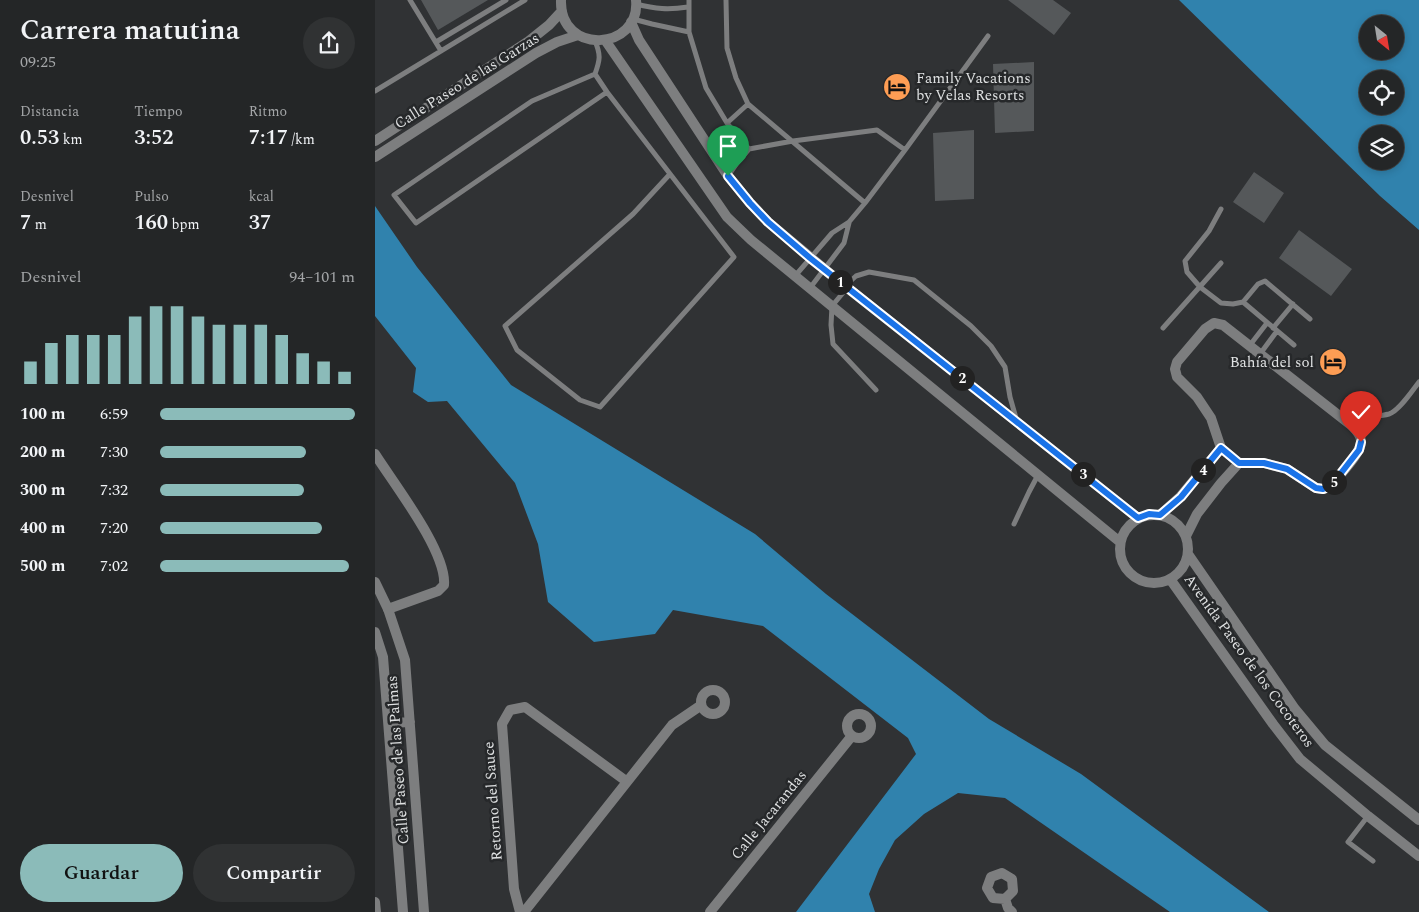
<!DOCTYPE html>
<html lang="es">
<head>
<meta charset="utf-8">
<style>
  :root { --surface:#242627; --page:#303233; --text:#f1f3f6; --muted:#a3a5a7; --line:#414344; --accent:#8bbbb9 }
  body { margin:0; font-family:Spectral,serif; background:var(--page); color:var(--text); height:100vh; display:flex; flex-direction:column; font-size:19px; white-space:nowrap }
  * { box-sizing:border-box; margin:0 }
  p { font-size:16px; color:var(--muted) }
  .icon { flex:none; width:28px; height:28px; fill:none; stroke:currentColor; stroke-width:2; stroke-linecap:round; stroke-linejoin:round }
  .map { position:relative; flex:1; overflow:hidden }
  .details { display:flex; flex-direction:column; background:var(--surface); width:375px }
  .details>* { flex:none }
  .needle { width:32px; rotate:150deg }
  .tools { position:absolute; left:984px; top:15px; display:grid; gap:10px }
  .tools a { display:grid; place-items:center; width:45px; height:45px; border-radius:50%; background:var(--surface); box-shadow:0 2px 8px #0003,0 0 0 1px var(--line); font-size:25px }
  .pin { position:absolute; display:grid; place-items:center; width:42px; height:42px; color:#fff; margin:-51px -21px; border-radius:50% 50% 50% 0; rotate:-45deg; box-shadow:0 0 5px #0007 }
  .pin .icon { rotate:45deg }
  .km { position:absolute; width:25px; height:25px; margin:-12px; border-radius:50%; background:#222; color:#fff; font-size:14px; line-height:25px; text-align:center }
  .round { display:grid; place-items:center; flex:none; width:52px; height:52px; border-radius:26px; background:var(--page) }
  .summary { display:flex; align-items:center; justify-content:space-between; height:85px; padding:0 20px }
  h1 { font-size:28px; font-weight:600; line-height:38px }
  .metrics { display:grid; grid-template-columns:repeat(3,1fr); gap:8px; height:85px; padding:5px 20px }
  .metrics div { display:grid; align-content:center }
  .metrics b { font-size:21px; font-weight:600 }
  .metrics small { font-size:14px; font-weight:400 }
  .metrics p { font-size:14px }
  .chart { height:140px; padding:10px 20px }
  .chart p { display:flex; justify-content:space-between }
  .chart svg { width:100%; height:90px; margin-top:5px; stroke:var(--accent); stroke-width:6 }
  .cta { display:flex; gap:10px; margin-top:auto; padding:10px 20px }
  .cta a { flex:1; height:58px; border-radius:30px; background:var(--accent); color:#111; font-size:20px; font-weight:600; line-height:58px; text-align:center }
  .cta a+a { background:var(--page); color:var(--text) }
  ul { padding:0 20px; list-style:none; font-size:16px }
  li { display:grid; grid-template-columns:80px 60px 1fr; align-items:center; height:38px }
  li i { height:12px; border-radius:6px; background:var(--accent) }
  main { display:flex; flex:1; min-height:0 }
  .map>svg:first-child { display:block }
  .water { fill:#3082ad; fill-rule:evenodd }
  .building { fill:#55585a }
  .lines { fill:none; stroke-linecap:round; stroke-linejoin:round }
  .service { stroke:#7d7e7f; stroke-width:5 }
  .minor { stroke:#7d7e7f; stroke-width:10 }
  .tertiary { stroke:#7d7e7f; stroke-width:10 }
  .route-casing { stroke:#fff; stroke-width:10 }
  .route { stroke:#1a73e8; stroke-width:6 }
  .labels { text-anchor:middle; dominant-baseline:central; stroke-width:5; stroke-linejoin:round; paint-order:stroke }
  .poi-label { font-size:15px; fill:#dfe1e2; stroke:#26282a; text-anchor:start }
  .street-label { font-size:15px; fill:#dfe1e2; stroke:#26282a }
</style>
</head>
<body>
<main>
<section class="details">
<div class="summary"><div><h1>Carrera matutina</h1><p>09:25</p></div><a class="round"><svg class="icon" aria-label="share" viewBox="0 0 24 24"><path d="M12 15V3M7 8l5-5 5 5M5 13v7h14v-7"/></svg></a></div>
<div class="metrics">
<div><p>Distancia</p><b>0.53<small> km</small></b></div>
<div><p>Tiempo</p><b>3:52</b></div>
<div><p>Ritmo</p><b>7:17<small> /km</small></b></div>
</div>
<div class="metrics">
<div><p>Desnivel</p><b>7<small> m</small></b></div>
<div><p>Pulso</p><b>160<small> bpm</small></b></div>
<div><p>kcal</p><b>37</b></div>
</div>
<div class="chart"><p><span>Desnivel</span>94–101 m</p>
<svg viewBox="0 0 160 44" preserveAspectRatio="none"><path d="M5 44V33M15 44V24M25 44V20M35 44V20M45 44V20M55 44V11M65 44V6M75 44V6M85 44V11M95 44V15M105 44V15M115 44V15M125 44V20M135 44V29M145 44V33M155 44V38"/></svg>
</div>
<ul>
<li><b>100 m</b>6:59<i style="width:100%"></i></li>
<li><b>200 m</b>7:30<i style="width:75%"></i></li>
<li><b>300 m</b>7:32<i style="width:74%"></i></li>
<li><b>400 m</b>7:20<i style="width:83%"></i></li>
<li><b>500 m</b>7:02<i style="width:97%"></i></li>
</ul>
<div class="cta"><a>Guardar</a><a>Compartir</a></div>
</section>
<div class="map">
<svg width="1044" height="912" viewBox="0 0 1044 912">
  <rect width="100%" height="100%" fill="#303234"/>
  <!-- water -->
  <path class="water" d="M 804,0 L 1044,0 L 1044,230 L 1005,196 ZM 992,24 L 1020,24 L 1020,51 L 992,51 ZM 992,79 L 1020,79 L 1020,106 L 992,106 ZM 992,134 L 1020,134 L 1020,161 L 992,161 Z
    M 0,206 L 42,267 L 136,385 L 380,534 L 451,594 L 614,719 L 706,774 L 894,912 L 795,912 L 630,798 L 583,793 L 549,814 L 520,840 L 504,869 L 494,894 L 500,912 L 421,912 L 541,754 L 533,738 L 388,626 L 298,610 L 280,634 L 219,642 L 173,602 L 163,544 L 140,483 L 72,401 L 53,402 L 38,392 L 41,368 L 0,316 Z"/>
  <!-- building -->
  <path class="building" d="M 46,0 L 113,0 L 63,30 Z
    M 633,0 L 678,0 L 696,13 L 679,35 Z
    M 659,62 L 659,131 L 620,133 L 618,64 Z
    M 599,130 L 599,199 L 560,201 L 558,133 Z
    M 879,172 L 909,193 L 889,223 L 858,202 Z
    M 924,230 L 977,269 L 956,296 L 904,258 Z"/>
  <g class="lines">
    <!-- service -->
    <path class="service" d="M 35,0 L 66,51
      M 314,0 L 314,32 L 331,88 L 352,123 L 365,139 L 374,149
      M 351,0 L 352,48 L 361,78 L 373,104 L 490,203
      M 261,4 C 281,9 293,10 313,7
      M 258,19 L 277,24 L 314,32
      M 220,41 C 226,55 225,60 220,74 L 232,92 L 359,257 L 225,407 L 205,400 L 142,350 L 130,326 L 258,214 L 295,174
      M 61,42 L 131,0
      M 220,74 L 157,101 L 19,195 L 41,223 L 232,92
      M 0,91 L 150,0
      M 352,123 L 373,104
      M 337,151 L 365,139
      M 353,176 L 362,163 L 374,149 L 418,141 L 502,130 L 530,150
      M 846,209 L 834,231 L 810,261 L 812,272 L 825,287 L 846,303 L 858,304 L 868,302 L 919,345
      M 420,276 L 457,233 L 474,222 L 490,203 L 530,150 L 613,36
      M 470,286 L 481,276 L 494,272 L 539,280 L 596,326 L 616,346 L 630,367 L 635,397 L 641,418
      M 435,288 L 469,243 L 474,223
      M 472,288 L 457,306 L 456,325 L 458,344 L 501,390
      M 868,302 L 883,284 L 890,281 L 935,319
      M 788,328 L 846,263
      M 898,328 L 918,304
      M 875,345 L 892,323
      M 885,354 L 902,331
      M 976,425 C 990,413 999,418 1014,414 C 1024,411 1037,391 1044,382
      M 639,524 L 654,492 L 663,475
      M 993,816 L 973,842 L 998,861"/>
    <!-- minor -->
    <path class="minor" d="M 839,323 L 848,325 L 976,425 C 981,430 986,434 986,441 C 987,453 963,476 956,486 L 948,489 L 941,488 L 912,469 L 889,463 L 864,463 L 846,448 L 836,418 L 822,397 L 802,377 L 800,369 L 802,362 L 830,329 Z
      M 0,454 C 19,484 72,552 69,585 L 63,591 L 13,609
      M 785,515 L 805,497 L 846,448
      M 811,536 L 822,514 L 846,483 L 864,463
      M326 702a12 12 0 1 1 24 0a12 12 0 1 1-24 0Z
      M472 726a12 12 0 1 1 24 0a12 12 0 1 1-24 0Z
      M 627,873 L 637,879 L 638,891 L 630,899 L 618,898 L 612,888 L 616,877 Z
      M 630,899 L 633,908 L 637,912
      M 0,902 L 1,912
      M 145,912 L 139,889 L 127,724 L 135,710 L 150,707 L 251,781
      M 149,912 L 297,725 L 325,706
      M 335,912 L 476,737"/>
    <!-- tertiary -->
    <path class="tertiary" d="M 186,0 C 184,56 266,51 261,0
      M 256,22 L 264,40 L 353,176 L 375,203 L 393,222 L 470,286 L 763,518
      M 230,40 L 352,217 L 376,240 L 745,542
      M 0,141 L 154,41 L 174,25 L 187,11
      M 0,157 L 161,53 L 182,42 L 203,35
      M745 549a34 34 0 1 1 68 0a34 34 0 1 1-68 0Z
      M 813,554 L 920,709 L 950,745 L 1044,820
      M 795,579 L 898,724 L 925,759 L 993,816 L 1044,856
      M 0,582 L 13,609 L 30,660 L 49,912
      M 0,632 L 8,657 L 28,912
      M 14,723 L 35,722"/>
  </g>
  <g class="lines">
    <!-- route casing -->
    <g class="route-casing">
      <path id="route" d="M 353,176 L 375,203 L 393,222 L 435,258 L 763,518 L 774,514 L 785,515 L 806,497 L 846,448 L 864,463 L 889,463 L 912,469 L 941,488 L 948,489 L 956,486 L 984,450 L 986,442"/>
    </g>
    <!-- route -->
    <use href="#route" class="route"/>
  </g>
  <!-- icons -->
  <defs>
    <g id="hotel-disc" transform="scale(1.4375)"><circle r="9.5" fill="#fd9d54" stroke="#26282a"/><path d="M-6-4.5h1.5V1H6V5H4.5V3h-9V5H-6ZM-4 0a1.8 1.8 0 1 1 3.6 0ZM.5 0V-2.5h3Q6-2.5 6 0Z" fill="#111"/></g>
  </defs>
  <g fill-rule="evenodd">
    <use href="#hotel-disc" x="522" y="87"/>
    <use href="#hotel-disc" x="958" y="362"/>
  </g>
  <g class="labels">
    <!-- poi labels -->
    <g class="poi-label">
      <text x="541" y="78">Family Vacations<tspan x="541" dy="17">by Velas Resorts</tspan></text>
      <text x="939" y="362" text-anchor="end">Bahía del sol</text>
    </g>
    <!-- street labels -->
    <g class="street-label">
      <text transform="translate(92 81) rotate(-32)">Calle Paseo de las Garzas</text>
      <text transform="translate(874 661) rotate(54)">Avenida Paseo de los Cocoteros</text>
      <text transform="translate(23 760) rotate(-94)">Calle Paseo de las Palmas</text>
      <text transform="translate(118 801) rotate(-94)">Retorno del Sauce</text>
      <text transform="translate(394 815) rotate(-51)">Calle Jacarandas</text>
    </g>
  </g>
</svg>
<div class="tools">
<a><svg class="needle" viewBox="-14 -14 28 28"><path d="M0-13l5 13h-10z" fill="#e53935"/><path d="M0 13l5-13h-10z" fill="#a3a5a7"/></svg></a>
<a><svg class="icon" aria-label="locate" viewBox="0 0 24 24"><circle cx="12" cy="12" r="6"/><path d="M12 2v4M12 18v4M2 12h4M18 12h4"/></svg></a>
<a><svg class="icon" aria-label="layers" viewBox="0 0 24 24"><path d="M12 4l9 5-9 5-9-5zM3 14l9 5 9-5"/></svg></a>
</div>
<div class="pin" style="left:353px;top:176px;background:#1e9e55"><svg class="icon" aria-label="arrive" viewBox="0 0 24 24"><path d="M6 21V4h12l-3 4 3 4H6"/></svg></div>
<div class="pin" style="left:986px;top:442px;background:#d93025"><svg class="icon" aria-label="check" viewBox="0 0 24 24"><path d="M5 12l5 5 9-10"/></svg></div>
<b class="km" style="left:465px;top:282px">1</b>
<b class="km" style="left:587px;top:378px">2</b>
<b class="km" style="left:708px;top:474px">3</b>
<b class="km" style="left:828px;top:470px">4</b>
<b class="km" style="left:959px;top:482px">5</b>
</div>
</main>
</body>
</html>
